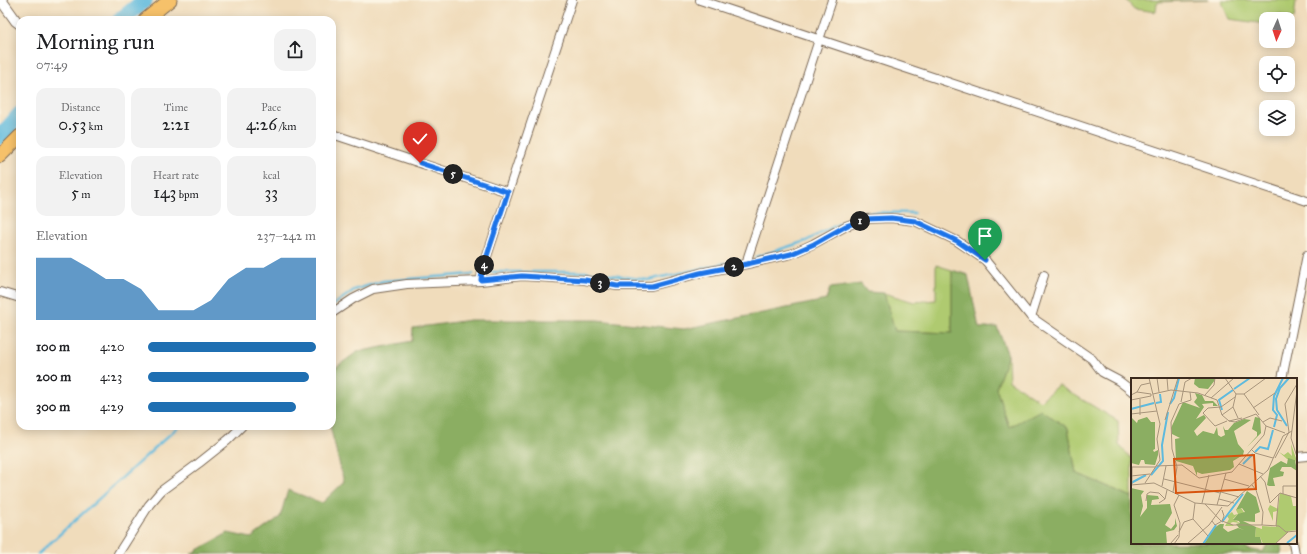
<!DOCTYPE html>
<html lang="en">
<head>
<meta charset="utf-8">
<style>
  :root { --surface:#fff; --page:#f2f2f2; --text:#202124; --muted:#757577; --accent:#1f6fb2 }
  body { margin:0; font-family:"IM FELL Great Primer",serif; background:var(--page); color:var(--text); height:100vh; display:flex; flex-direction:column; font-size:15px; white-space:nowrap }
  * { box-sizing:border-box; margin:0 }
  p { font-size:13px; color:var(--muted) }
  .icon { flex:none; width:22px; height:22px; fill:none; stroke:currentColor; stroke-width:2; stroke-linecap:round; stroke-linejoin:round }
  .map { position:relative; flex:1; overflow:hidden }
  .panel { position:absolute; left:16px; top:16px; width:320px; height:414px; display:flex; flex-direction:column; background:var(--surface); border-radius:12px; box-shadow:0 2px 10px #0003 }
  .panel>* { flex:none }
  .needle { width:26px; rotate:183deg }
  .tools { position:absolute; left:1259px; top:12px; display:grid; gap:8px }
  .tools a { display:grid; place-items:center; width:36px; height:36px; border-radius:8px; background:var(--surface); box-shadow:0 2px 10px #0003; font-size:20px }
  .pin { position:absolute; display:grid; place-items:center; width:34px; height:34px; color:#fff; margin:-41px -17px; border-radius:50% 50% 50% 0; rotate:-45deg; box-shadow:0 0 4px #0007 }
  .pin .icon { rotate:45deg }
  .km { position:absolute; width:20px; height:20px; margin:-10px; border-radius:50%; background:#222; color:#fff; font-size:11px; line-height:20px; text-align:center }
  .round { display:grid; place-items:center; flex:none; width:42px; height:42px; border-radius:12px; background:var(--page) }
  .summary { display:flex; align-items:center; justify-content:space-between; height:68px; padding:0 20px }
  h1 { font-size:22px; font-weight:600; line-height:30px }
  .stats { display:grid; grid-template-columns:repeat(3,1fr); gap:6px; height:68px; padding:4px 20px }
  .stats div { display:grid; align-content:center; border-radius:10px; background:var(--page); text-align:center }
  .stats b { font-size:17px; font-weight:600 }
  .stats small { font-size:11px; font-weight:400 }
  .stats p { font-size:11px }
  .chart { height:112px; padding:8px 20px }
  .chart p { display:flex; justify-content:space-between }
  .chart svg { width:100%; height:72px; margin-top:4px; fill:var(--accent); opacity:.7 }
  ul { padding:0 20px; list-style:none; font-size:13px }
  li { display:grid; grid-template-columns:64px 48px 1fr; align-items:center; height:30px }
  li i { height:10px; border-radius:5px; background:var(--accent) }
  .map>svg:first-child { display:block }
  .green { fill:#afca70; stroke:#757a47 }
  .forest { fill:#8bae62; stroke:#636c40 }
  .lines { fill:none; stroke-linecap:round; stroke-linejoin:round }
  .stream { stroke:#5fbadd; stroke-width:2.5 }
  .river { stroke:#5fbadd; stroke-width:16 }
  .minor-casing { stroke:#7a6855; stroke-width:10 }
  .tertiary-casing { stroke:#7a6855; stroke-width:12 }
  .primary-casing { stroke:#7a6855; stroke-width:15 }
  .minor { stroke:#fff; stroke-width:8 }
  .tertiary { stroke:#fff; stroke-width:10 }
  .primary { stroke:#f6c16b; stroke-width:13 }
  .route-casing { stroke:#fff; stroke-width:8 }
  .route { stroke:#1a73e8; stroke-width:5 }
  .inset-river { fill:none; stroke:#5fbadd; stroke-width:2 }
  .inset-road { fill:none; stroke:#a8957c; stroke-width:1 }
  .view { fill:#d7540e; fill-opacity:0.15; stroke:#d7540e; stroke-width:2 }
  .inset-edge { fill:none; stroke:#3b2a1e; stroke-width:2 }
</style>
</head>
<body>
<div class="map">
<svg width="1307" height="554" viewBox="0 0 1307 554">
  <rect width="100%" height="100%" fill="#fcf5e5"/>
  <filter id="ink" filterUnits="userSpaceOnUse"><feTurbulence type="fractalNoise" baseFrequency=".025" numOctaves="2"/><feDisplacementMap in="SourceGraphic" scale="8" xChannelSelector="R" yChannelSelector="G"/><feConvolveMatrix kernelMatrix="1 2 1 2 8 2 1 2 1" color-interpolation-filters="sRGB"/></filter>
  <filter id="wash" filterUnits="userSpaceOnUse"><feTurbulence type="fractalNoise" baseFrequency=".012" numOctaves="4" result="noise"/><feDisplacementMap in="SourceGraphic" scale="16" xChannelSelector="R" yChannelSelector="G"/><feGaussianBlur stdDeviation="0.9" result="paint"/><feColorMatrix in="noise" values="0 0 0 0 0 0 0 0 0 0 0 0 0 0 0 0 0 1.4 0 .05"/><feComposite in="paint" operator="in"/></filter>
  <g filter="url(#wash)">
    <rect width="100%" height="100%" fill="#f0dcbb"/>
    <!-- green -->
    <path class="green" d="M 1126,0 L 1208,0 L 1157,2 L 1156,12 L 1134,9 Z
      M 1221,0 L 1293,0 L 1296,1 L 1294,19 L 1278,14 L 1277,19 L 1266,19 L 1266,24 L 1229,19 Z
      M 936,265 L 952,270 L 952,333 L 895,331 L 884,293 L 914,302 L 936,300 Z
      M 1008,355 L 1009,381 L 1040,401 L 1058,385 L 1118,421 L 1119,445 L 1132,459 L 1132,497 L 1076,473 L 1068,428 L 1009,427 L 996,388 Z"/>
    <!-- forest -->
    <path class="forest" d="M 952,270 L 968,275 L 979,328 L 997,327 L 1008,355 L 996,388 L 1009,427 L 1041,410 L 1068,428 L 1076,473 L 1132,497 L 1132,543 L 1244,543 L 1247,549 L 1263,552 L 1268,543 L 1283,543 L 1281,554 L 191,554 L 228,533 L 251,538 L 280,517 L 288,490 L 322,503 L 344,482 L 330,426 L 332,426 L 332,370 L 357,352 L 412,341 L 413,328 L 470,320 L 597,320 L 684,329 L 826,300 L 830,288 L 861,284 L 867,292 L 884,293 L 895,331 L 952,333 Z"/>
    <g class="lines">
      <!-- stream -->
      <path class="stream" d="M 756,257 L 806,241 L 861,212 L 914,213
        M 491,272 L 589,272 L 648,280 L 740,260
        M 332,306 L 354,290 L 383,281 L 473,274
        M 38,554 L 179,426"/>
      <!-- river -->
      <path class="river" d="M 120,20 L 145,0
        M 0,137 L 20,114"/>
    </g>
  </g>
  <g filter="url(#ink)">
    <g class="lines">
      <!-- minor casing -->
      <g class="minor-casing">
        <path id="minor" d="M 700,0 L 1307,201
          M 332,134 L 508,192
          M 747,264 L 748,257 L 832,0
          M 481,281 L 482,271 L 572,0
          M 0,292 L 20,298
          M 332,313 L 353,299 L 373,289 L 407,284 L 481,281 L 522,276 L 585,280 L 617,286 L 651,286 L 700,273 L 747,264 L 791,254 L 813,244 L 846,226 L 866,219 L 891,218 L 915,221 L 957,241 L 985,260 L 1031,317 L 1092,359 L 1102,372 L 1119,381 L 1132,391
          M 1031,317 L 1044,275
          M 1282,379 L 1307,255
          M 1296,457 L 1307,456
          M 1293,543 L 1295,554
          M 118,554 L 149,505 L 161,491 L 199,463 L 228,440 L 242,426"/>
      </g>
      <!-- tertiary casing -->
      <g class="tertiary-casing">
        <path id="tertiary" d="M 1,0 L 16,21 L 20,24"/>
      </g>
      <!-- primary casing -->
      <g class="primary-casing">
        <path id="primary" d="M 145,20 L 170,0
          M 0,156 L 20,136"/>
      </g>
      <!-- minor -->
      <use href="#minor" class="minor"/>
      <!-- tertiary -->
      <use href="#tertiary" class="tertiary"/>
      <!-- primary -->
      <use href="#primary" class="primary"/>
    </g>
  </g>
  <g class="lines" filter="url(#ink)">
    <!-- route casing -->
    <g class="route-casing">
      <path id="route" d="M 420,163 L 508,192 L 482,271 L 481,280 L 522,276 L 585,280 L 617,286 L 652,286 L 700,273 L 747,264 L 791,254 L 814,244 L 846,226 L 866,219 L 891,218 L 915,221 L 957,241 L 985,260"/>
    </g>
    <!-- route -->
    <use href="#route" class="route"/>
  </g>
  <!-- overview -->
  <g transform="translate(1131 378)">
    <rect width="166" height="166" fill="#f0dcbb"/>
    <path d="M 160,66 L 166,83 L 166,87 L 164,82 L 156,81 L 148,74 L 153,77 L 157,74 L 161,78 ZM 149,115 L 160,118 L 162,128 L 166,128 L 166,152 L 158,153 L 144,166 L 132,166 L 129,159 L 124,159 L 125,149 L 131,151 L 131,148 L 145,149 L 146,133 L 142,134 L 142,143 L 137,131 L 139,127 L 147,131 ZM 110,130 L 114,136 L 107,136 L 102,141 L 109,145 L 102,144 L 99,145 L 103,148 L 94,148 L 98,141 L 96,138 L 101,134 L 103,137 L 107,136 L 105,132 Z" fill="#afca70"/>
    <path d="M 64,0 L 83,0 L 84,2 L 77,11 L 68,10 L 63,6 ZM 64,15 L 71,17 L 74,23 L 82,23 L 87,28 L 82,28 L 82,25 L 71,26 L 73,29 L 65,41 L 73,37 L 75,40 L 63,53 L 66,58 L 72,53 L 83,56 L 86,49 L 87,57 L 90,59 L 94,57 L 92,48 L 94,52 L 97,52 L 103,45 L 113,41 L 120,42 L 103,53 L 107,66 L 113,73 L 112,77 L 102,83 L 103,89 L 99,92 L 71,96 L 66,94 L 66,98 L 62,88 L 45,83 L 44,61 L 49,60 L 41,56 L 40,50 L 52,24 L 69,30 L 63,24 L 66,20 ZM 0,39 L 6,45 L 7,42 L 16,39 L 20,44 L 24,44 L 24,71 L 22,72 L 23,74 L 27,72 L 27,77 L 24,87 L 14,86 L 13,82 L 10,82 L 8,87 L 0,85 ZM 124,39 L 129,40 L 130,55 L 116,69 L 126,58 L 126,54 L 121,51 ZM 157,80 L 164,82 L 166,93 L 160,89 L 151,89 L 149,93 L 153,94 L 152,98 L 142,100 L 144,108 L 138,108 L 136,107 L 139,90 L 150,83 L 156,86 ZM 0,110 L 13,113 L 10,117 L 12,128 L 9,139 L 16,130 L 16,117 L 27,118 L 28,121 L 21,122 L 20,127 L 39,126 L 41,135 L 34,147 L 40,151 L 44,146 L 44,140 L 46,148 L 43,152 L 35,154 L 36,166 L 0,166 ZM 116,113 L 125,119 L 129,134 L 124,136 L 124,144 L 112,143 L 125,149 L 124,159 L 129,159 L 131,166 L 73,166 L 83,150 L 89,146 L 93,146 L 92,150 L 97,154 L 107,150 L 113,152 L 108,150 L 105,146 L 109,145 L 108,143 L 102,142 L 107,136 L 114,134 L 111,130 L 105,132 Z" fill="#8bae62"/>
    <path class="inset-river" d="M 103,11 L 119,0M 25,25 L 30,24 L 29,16M 39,26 L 43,20 L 48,0M 0,31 L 23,25M 91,32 L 88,22 L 102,12M 156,48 L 146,32 L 145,21 L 149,10 L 158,0M 143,49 L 146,37 L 142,32 L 143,18 L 152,0M 124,74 L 129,69 L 137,71 L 142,52M 112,86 L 122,76M 20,97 L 32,83 L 31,67 L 37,34M 0,105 L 15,97M 91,144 L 112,116M 156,165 L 166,157M 72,166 L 85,147"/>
    <path class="inset-road" d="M 26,0 L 28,14M 36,0 L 37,12M 94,0 L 105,16M 166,12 L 160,60 L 166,79M 6,14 L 20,16M 22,16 L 40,12 L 67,15 L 86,22 L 91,37 L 98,43 L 104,44 L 125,36 L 135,48 L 154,55M 105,16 L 113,16 L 135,0M 113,16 L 128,37M 0,17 L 6,14 L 10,7 L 19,5M 74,17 L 83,7 L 84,0M 80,20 L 103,0M 9,21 L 9,37M 0,22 L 20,18 L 20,16M 50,24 L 54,4 L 61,0M 102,29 L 107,40M 122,30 L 144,15M 0,36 L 26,33M 91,37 L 102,29 L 105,16M 34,42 L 47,0M 96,43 L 84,48 L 72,35 L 77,30 L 90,29 L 104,19M 98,43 L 111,40M 132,44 L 139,40 L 151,43M 120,71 L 124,75 L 142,80M 144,80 L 158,54 L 154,26 L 166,6M 108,86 L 132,96M 25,88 L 51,87 L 68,100 L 101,94 L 133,57 L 135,48M 0,89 L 25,89M 1,89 L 1,106M 0,98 L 19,96M 129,98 L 134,104 L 139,125 L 149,115M 33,101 L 89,115M 93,101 L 118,108M 14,105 L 29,82 L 26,61 L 29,46 L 18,0M 0,107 L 23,105 L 64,125 L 97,128 L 137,92 L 152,58 L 161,53M 121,107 L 125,112 L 132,134 L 131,147 L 148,148 L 155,154 L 166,153M 31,108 L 35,88M 42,114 L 46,89 L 41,71 L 40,44 L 48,26 L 60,22 L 59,14M 90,114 L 108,119M 149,115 L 166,120M 152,116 L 152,108 L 166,108M 88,121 L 103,125M 15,123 L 16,116 L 19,114 L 28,115 L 34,121M 28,125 L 34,121 L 36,112M 71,125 L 78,97M 74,126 L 90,143M 86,127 L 95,95M 62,141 L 77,158M 81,143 L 84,147 L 91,143 L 93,138 L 91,132M 91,143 L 102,147 L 131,147M 145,148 L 148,116M 48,154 L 53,144 L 62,141 L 64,125M 39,166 L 47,157M 43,166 L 48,159 L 49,145 L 43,127 L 48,117M 56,166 L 78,147 L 91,129M 144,166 L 157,154"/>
    <path class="view" d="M 123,77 L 125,111 L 45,115 L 43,81 Z"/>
    <rect width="166" height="166" class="inset-edge"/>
  </g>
</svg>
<div class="tools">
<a><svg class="needle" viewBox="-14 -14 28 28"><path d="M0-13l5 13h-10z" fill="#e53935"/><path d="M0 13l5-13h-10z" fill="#757577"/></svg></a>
<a><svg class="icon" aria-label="locate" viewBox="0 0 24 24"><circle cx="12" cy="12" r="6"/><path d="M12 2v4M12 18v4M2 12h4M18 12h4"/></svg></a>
<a><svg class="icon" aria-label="layers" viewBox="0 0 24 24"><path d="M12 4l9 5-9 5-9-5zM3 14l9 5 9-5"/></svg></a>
</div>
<div class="pin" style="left:985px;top:260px;background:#1e9e55"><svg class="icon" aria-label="arrive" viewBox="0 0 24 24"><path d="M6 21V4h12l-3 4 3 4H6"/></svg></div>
<div class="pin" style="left:420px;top:163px;background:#d93025"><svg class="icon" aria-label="check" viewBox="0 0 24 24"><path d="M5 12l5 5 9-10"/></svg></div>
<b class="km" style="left:860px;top:221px">1</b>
<b class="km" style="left:734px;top:267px">2</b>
<b class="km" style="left:600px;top:283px">3</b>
<b class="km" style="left:484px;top:265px">4</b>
<b class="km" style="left:453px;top:174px">5</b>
<section class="panel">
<div class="summary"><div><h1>Morning run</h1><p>07:49</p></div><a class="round"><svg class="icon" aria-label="share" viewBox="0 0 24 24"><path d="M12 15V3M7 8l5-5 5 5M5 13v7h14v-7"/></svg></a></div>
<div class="stats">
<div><p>Distance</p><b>0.53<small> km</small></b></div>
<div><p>Time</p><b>2:21</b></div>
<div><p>Pace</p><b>4:26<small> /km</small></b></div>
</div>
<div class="stats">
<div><p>Elevation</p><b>5<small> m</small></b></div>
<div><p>Heart rate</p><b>143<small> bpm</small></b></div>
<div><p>kcal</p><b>33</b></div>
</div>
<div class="chart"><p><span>Elevation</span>237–242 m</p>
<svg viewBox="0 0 160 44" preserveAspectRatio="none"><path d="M0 44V6L10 6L20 6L30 12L40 19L50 19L60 25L70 38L80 38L90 38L100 32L110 19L120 12L130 12L140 6L150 6L160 6V44z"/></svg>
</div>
<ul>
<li><b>100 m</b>4:20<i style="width:100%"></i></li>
<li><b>200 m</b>4:23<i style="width:96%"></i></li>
<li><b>300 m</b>4:29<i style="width:88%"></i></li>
</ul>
</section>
</div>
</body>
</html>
